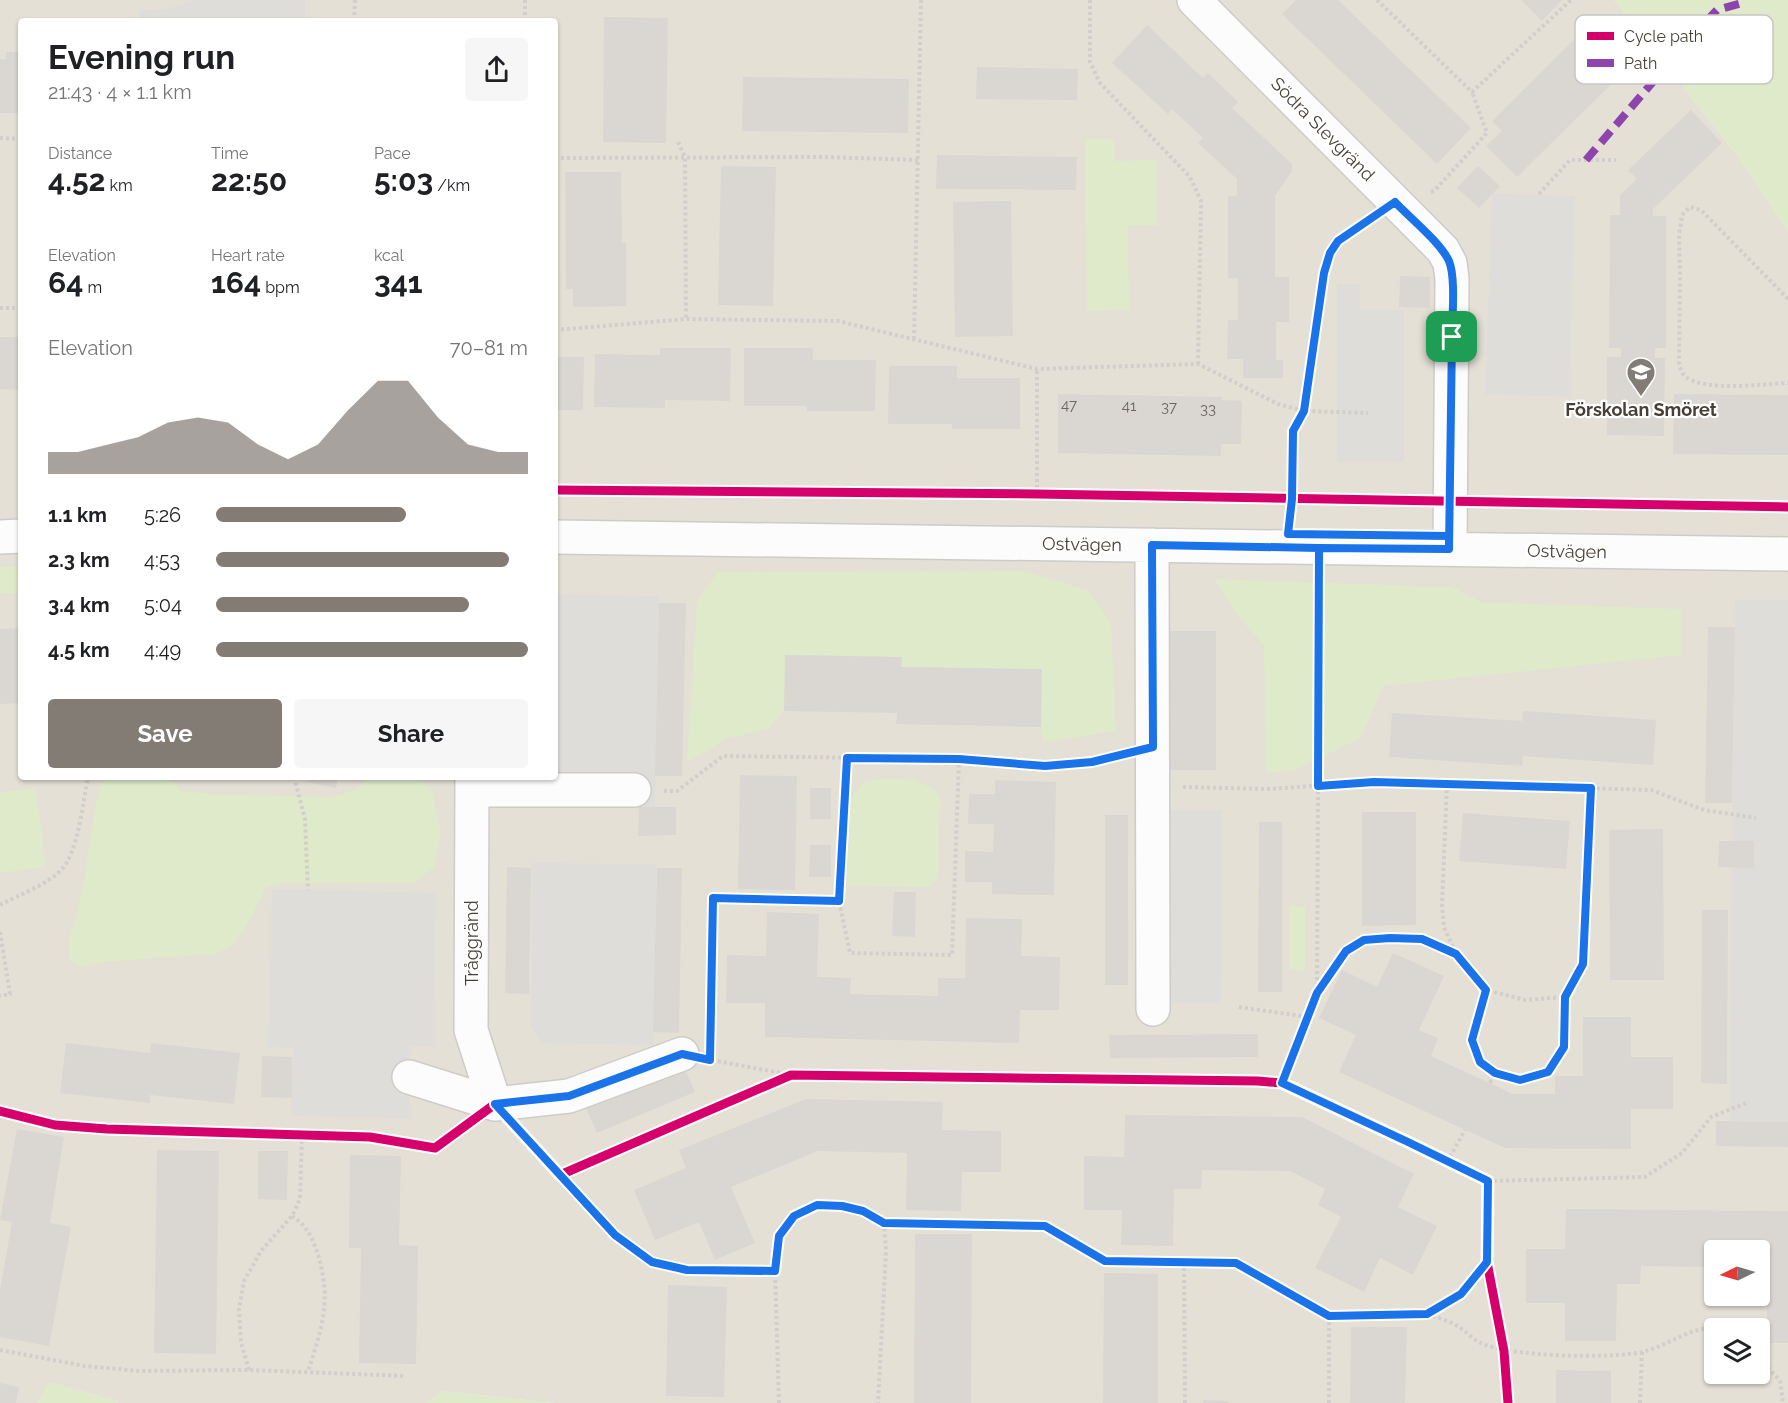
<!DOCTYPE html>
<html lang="en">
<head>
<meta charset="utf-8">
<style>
  :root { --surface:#fff; --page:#f6f6f6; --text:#202124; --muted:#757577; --accent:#827c75 }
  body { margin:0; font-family:Raleway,sans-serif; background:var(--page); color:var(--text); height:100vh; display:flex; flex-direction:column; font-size:22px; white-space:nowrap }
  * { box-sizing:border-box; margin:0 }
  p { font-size:20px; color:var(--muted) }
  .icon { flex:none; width:33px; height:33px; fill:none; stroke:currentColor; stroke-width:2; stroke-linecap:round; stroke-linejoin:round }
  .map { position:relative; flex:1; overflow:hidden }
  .drawer { position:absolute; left:18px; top:18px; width:540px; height:762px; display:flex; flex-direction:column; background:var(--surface); border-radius:6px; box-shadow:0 2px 4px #0004 }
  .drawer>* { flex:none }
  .needle { width:39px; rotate:265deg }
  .buttons { position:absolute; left:1704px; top:1240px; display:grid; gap:12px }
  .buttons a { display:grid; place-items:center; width:66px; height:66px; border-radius:6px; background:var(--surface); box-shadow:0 2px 4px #0004; font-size:30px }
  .pin { position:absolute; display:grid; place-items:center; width:51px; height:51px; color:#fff; margin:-26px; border-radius:12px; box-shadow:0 3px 9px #0006 }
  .round { display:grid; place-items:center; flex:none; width:63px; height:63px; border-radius:6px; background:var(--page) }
  .overview { display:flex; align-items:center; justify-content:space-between; height:102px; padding:0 30px }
  h1 { font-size:33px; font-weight:700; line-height:45px }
  .metrics { display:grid; grid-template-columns:repeat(3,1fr); gap:9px; height:102px; padding:6px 30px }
  .metrics div { display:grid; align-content:center }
  .metrics b { font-size:30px; font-weight:700 }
  .metrics small { font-size:16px; font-weight:400 }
  .metrics p { font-size:16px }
  .chart { height:168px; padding:12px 30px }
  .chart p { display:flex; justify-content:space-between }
  .chart svg { width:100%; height:108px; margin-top:6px; fill:var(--accent); opacity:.7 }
  .cta { display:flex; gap:12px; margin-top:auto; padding:12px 30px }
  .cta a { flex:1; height:69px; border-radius:6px; background:var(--accent); color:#fff; font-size:24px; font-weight:700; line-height:69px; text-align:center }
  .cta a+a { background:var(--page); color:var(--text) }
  ul { padding:0 30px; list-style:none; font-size:20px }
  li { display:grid; grid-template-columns:96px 72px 1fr; align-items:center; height:45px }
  li i { height:15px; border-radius:8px; background:var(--accent) }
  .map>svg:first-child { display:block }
  .residential { fill:#e4e0d6; fill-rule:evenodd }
  .green { fill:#deeac9 }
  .parking { fill:#dfddd9 }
  .building { fill:#dad7d2 }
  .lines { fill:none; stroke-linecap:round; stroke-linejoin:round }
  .minor-casing { stroke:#ceccc7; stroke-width:36 }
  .path { stroke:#d1cecb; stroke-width:4; stroke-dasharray:3 3; stroke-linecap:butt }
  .minor { stroke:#fdfcfc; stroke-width:33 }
  .quiet { stroke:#8e44ad; stroke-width:8; stroke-dasharray:15 8; stroke-linecap:butt }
  .cycleway-casing { stroke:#fff; stroke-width:13 }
  .cycleway { stroke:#d6006c; stroke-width:9 }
  .route-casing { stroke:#fff; stroke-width:12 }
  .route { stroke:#1a73e8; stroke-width:8 }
  .labels { text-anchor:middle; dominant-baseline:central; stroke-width:4.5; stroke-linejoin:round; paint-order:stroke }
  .number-label { font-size:15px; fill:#6c665e }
  .street-label { font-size:18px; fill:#463f36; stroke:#fff }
  .poi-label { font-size:18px; font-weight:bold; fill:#463f36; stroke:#fff }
  .key { fill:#fff; stroke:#c8c5c3; stroke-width:1.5 }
  .key-label { font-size:16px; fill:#463f36 }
</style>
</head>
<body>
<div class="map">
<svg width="1788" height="1403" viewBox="0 0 1788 1403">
  <rect width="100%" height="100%" fill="#f0eee9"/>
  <!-- residential -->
  <path class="residential" d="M 0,0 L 1614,0 L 1736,154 L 1788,232 L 1788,1403 L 554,1403 L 442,1391 L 427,1403 L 118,1403 L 117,1401 L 50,1382 L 37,1403 L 0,1403 ZM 21,21 L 555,21 L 555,777 L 21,777 ZM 1714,1251 L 1760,1251 L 1760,1296 L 1714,1296 ZM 1714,1329 L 1760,1329 L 1760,1374 L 1714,1374 Z"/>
  <!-- green -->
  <path class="green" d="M 1614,0 L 1788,0 L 1788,232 L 1736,154 Z
    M 1085,139 L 1114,139 L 1114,161 L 1157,160 L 1158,225 L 1128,226 L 1129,310 L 1087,311 Z
    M 21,566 L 21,593 L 0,594 L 0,567 Z
    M 1023,571 L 1088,590 L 1111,623 L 1116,731 L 1043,742 L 1041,727 L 1041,669 L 901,667 L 901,657 L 786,655 L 784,711 L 768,729 L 723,740 L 687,763 L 697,601 L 718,572 Z
    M 1214,579 L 1452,587 L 1481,602 L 1681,609 L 1682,655 L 1383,686 L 1361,738 L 1293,771 L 1266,773 L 1264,645 L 1238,616 Z
    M 117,777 L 153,777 L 172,780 L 180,791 L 211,794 L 329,797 L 355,790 L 371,777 L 411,777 L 431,788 L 441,833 L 435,866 L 414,883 L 282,883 L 266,887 L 248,924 L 233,946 L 214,954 L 101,962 L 81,967 L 70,959 C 66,938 74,929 78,909 C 89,867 89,823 102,781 Z
    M 888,778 L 914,780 L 935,789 L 941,801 L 938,841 L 938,877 L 930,887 L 847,886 L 850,800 L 865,781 Z
    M 36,788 L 46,867 L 0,873 L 0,792 Z
    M 1289,906 L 1305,906 L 1305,970 L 1289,970 Z
    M 50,1382 L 117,1401 L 118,1403 L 37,1403 Z
    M 442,1391 L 554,1403 L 427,1403 Z"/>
  <!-- parking -->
  <path class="parking" d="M 197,0 L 305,0 L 305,21 L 140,21 L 140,10 L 167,9 Z
    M 1492,193 L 1575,196 L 1569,397 L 1485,394 Z
    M 1337,284 L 1360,284 L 1360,310 L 1404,310 L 1404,462 L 1337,462 Z
    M 555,594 L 659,596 L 655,807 L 536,805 L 555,777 Z
    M 1735,600 L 1788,600 L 1788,1122 L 1729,1121 Z
    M 1159,810 L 1222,810 L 1221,1003 L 1158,1003 Z
    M 532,863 L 656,864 L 654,1045 L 541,1043 L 531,1025 Z
    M 272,889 L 436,893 L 433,1047 L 410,1046 L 409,1119 L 291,1116 L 293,1048 L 268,1047 Z"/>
  <!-- building -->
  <path class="building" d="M 1296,0 L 1338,0 L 1471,128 L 1437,164 L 1282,14 Z
    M 1521,0 L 1562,0 L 1542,21 Z
    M 604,17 L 668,18 L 666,143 L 603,142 Z
    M 1597,17 L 1638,58 L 1517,177 L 1486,146 L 1502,131 L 1492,121 Z
    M 1147,25 L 1203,78 L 1208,73 L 1238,102 L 1232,108 L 1292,164 L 1292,171 L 1275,196 L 1275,277 L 1289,277 L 1289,322 L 1276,322 L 1276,360 L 1283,360 L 1283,378 L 1243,378 L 1243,359 L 1227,359 L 1228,320 L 1238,320 L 1238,278 L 1228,278 L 1228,196 L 1237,196 L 1237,179 L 1198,143 L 1203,138 L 1172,109 L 1168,114 L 1112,63 Z
    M 6,52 L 21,52 L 21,113 L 0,113 L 0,59 L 6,59 Z
    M 977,67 L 1078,69 L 1077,100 L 976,99 Z
    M 743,77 L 909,79 L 908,133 L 742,131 Z
    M 1691,110 L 1722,143 L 1653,209 L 1653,216 L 1666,216 L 1666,348 L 1655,348 L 1655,358 L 1665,358 L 1664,436 L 1607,435 L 1607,357 L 1621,357 L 1621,348 L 1609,348 L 1610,215 L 1620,215 L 1620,195 L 1637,179 L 1628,170 Z
    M 937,155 L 1077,157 L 1076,190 L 936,189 Z
    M 721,166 L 776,167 L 773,306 L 718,305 Z
    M 1478,166 L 1500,186 L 1479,208 L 1457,188 Z
    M 565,172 L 621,172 L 622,243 L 626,243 L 626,306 L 573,307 L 573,289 L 566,289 Z
    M 1011,201 L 1013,336 L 955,337 L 953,202 Z
    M 1400,276 L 1430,277 L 1430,308 L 1399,307 Z
    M 0,337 L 21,337 L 21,390 L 0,389 Z
    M 660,348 L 731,348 L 730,401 L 665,400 L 665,408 L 594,407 L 595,354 L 660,355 Z
    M 744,348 L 813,348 L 813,360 L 876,360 L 875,411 L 807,411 L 807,406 L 744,406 Z
    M 555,357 L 584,357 L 583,410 L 555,410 Z
    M 889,366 L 957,366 L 957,378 L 1020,378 L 1020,429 L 952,429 L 952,424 L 888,424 Z
    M 1058,394 L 1222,397 L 1222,400 L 1242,401 L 1241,444 L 1221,444 L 1221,456 L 1058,453 Z
    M 1674,394 L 1788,395 L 1788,455 L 1673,454 Z
    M 659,603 L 686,603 L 682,776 L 655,776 Z
    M 1708,627 L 1735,627 L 1732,803 L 1705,803 Z
    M 21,628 L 21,703 L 0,704 L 0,629 Z
    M 1170,631 L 1216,631 L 1216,770 L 1169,770 Z
    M 785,655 L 902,657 L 901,667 L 1042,669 L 1041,727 L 896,724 L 897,713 L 784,711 Z
    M 1523,711 L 1656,720 L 1653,765 L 1523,756 L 1522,766 L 1389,757 L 1392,713 L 1522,721 Z
    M 740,775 L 797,776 L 795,890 L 738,889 Z
    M 307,777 L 338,777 L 336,788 L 306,782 Z
    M 995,780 L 1056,782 L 1054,895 L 992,894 L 992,882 L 965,882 L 965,851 L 993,852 L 994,824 L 968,824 L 969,794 L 995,794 Z
    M 810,788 L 831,788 L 831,819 L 810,819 Z
    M 639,807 L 676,807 L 676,835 L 638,836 Z
    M 1362,812 L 1416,812 L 1416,925 L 1362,926 Z
    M 1463,813 L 1570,821 L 1566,869 L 1459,861 Z
    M 1105,815 L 1128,815 L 1128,985 L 1105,985 Z
    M 1259,822 L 1282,822 L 1282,992 L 1258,992 Z
    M 1663,829 L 1664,980 L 1610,980 L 1609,830 Z
    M 1719,841 L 1754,841 L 1754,868 L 1718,867 Z
    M 810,845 L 831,845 L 831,877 L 809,877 Z
    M 507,867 L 531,868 L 529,994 L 505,993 Z
    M 657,868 L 682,868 L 679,1033 L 653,1032 Z
    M 894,892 L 916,892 L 915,937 L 892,936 Z
    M 1702,910 L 1728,910 L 1727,1084 L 1701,1083 Z
    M 767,912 L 819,914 L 817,977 L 851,978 L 850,994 L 938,996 L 938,978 L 965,978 L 966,918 L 1022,919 L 1021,956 L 1060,957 L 1059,1010 L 1020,1010 L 1019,1043 L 765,1037 L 765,1003 L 726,1003 L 727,955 L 766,956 Z
    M 1393,953 L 1444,976 L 1419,1030 L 1438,1038 L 1431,1056 L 1513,1094 L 1555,1094 L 1555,1076 L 1583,1076 L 1583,1017 L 1631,1017 L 1631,1057 L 1673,1057 L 1673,1109 L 1631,1109 L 1631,1149 L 1505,1148 L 1339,1072 L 1356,1035 L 1319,1018 L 1342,970 L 1377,987 Z
    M 1258,1034 L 1258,1057 L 1110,1058 L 1109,1035 Z
    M 66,1043 L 150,1053 L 151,1043 L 240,1053 L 234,1104 L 150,1095 L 150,1103 L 60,1093 Z
    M 262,1056 L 292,1057 L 292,1098 L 261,1097 Z
    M 684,1067 L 695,1092 L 597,1133 L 586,1108 Z
    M 806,1099 L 943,1102 L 942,1130 L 1001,1131 L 1001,1172 L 962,1172 L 961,1211 L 906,1210 L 907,1153 L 818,1151 L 731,1187 L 755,1243 L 715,1260 L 699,1222 L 655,1240 L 634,1190 L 686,1168 L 679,1150 Z
    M 1125,1115 L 1302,1117 L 1414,1174 L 1398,1207 L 1437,1226 L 1413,1275 L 1380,1258 L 1364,1292 L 1315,1268 L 1341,1217 L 1318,1205 L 1325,1189 L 1290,1171 L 1202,1170 L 1201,1189 L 1174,1189 L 1173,1246 L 1121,1245 L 1122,1210 L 1084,1210 L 1084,1156 L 1124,1157 Z
    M 1716,1121 L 1788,1122 L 1788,1147 L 1716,1146 Z
    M 17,1129 L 64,1137 L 50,1223 L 71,1227 L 49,1346 L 0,1337 L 0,1290 L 12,1222 L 0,1220 Z
    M 157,1150 L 219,1151 L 216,1354 L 154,1353 Z
    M 258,1151 L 288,1151 L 287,1200 L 258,1199 Z
    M 350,1155 L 401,1156 L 399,1245 L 418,1246 L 416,1364 L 359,1363 L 361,1248 L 349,1248 Z
    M 1566,1209 L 1788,1211 L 1788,1343 L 1767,1343 L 1767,1285 L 1760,1285 L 1760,1251 L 1714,1251 L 1714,1267 L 1641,1266 L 1640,1284 L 1617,1284 L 1616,1341 L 1565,1341 L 1565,1303 L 1526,1303 L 1526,1249 L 1565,1249 Z
    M 915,1234 L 972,1234 L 971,1403 L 914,1403 Z
    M 1104,1273 L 1158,1274 L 1158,1403 L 1103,1403 Z
    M 668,1285 L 727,1287 L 724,1397 L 666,1396 Z
    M 1351,1327 L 1407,1327 L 1405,1403 L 1350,1403 Z
    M 1556,1370 L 1611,1371 L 1611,1403 L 1556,1403 Z
    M 0,1383 L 19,1387 L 16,1403 L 0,1403 Z
    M 1203,1400 L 1228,1401 L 1228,1403 L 1203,1403 Z"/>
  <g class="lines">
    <!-- minor casing -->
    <g class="minor-casing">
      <path id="minor" d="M 1194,0 L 1443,250 L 1450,263 L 1452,279 L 1450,549
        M 0,537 L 21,536
        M 555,537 L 1788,554
        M 1152,545 L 1153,1009
        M 472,777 L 471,1030 L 495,1104
        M 472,790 L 634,790
        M 409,1077 L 495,1104 L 569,1096 L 682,1054"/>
    </g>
    <!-- path -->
    <path class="path" d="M 1090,0 L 1090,62 L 1100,83 L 1190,177 L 1201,201 L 1198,364
      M 1377,0 L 1472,92 L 1571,0
      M 354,21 L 355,0
      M 525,21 L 525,0
      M 0,138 L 21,139
      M 678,142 L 685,157 L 686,319
      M 555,158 L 824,157 L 918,160
      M 1431,192 L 1434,191 L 1487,133 L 1472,92
      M 1539,194 L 1570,160 L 1616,160
      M 1788,299 L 1701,210 L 1690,207 L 1682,215 L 1679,235 L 1680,274 L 1679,365 C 1681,369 1682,374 1686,377 C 1707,392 1762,384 1788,383
      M 0,308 L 21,308
      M 555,330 L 686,319 L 838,321 L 1037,369 L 1198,364 L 1278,404 L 1304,411 L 1368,413
      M 914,339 L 921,0
      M 1037,494 L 1037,369
      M 1290,515 L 1292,499 L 1293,431 L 1304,411 L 1324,273 C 1335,239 1341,238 1370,219
      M 847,758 L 839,901 L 850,953 L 952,955 L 959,759
      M 294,777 L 305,819 L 308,890
      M 1447,784 L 1442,905 L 1444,927 L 1456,954 L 1486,990 L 1525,1000 L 1565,997 L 1583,964 L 1591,788
      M 1183,787 L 1268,789 L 1374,782 L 1651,790 L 1704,810 L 1756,818
      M 664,791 L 677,791 L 723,756 L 959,759 L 1045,766 L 1092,762 L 1120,756
      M 0,905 C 18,895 47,885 61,870 C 78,854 83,801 88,777
      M 0,932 L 10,994 L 0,996
      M 1486,990 L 1472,1040 L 1480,1062 L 1495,1073 L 1490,1083
      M 1317,992 L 1319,579
      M 1239,1007 L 1308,1017
      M 710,1038 L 713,898 L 839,901
      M 712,1060 L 791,1075
      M 1495,1073 L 1520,1080 L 1548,1072 L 1564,1047 L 1565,997
      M 1282,1083 L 1317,992 L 1346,951 L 1364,940 L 1390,938 L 1422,939 L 1455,953
      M 1447,1162 L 1465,1130
      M 560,1175 L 615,1235 L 652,1262 L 687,1270 L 775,1271
      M 1488,1181 L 1645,1177 L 1682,1153 L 1711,1117 L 1749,1102
      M 292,1216 C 297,1220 303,1224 306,1229 C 320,1248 327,1286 324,1309 C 322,1330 314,1352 308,1372
      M 884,1223 L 1045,1226 L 1105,1261 L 1236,1263 L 1329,1316 L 1427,1314 L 1461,1295 L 1487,1262
      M 1184,1262 L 1185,1403
      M 1427,1314 C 1437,1318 1448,1320 1457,1326 C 1465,1330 1471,1338 1479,1342 C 1506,1357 1610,1359 1642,1352 C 1669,1346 1696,1322 1724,1329
      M 1329,1316 L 1329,1403
      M 0,1350 L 85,1366 L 139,1371 L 249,1370 L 405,1376
      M 1760,1358 L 1780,1381 L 1783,1403
      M 249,1370 L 241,1343 L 239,1309 L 244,1281 L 261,1251 L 292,1216 L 300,1199 L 302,1135
      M 779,1403 L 775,1271 L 779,1236 L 794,1216 L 817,1205 L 842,1206 L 863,1211 L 884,1223 L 886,1251 L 878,1403
      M 1640,1403 L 1642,1352"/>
    <!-- minor -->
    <use href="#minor" class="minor"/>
    <!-- quiet -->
    <path class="quiet" d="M 1586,160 L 1694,34 L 1717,10 L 1742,3 L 1744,0"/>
    <!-- cycleway casing -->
    <g class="cycleway-casing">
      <path id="cycleway" d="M 555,490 L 1037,494 L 1788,507
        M 0,1111 L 55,1125 L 107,1129 L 370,1137 L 435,1148 L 495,1104 L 560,1175 L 791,1075 L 1258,1081 L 1282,1083 L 1408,1142 L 1488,1181 L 1487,1262 L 1504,1351 L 1508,1403"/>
    </g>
    <!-- cycleway -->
    <use href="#cycleway" class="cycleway"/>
  </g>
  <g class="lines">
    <!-- route casing -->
    <g class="route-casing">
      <path id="route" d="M 1452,337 L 1449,549 L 1319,548 L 1152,545 L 1153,747 L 1092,762 L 1045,766 L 959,759 L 847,758 L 839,901 L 713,898 L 710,1060 L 682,1054 L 569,1096 L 495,1104 L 615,1235 L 652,1262 L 687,1270 L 775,1271 L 779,1236 L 794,1216 L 817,1205 L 842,1206 L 863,1211 L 884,1223 L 1045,1226 L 1105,1261 L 1236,1263 L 1329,1316 L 1427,1314 L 1461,1294 L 1487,1262 L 1488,1181 L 1408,1142 L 1282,1083 L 1317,993 L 1346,951 L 1364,940 L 1390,938 L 1422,939 L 1456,954 L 1486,990 L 1472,1040 L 1480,1062 L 1495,1073 L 1520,1080 L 1548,1072 L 1564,1047 L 1565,997 L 1583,964 L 1591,788 L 1374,782 L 1318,786 L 1319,548 L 1449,549 L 1449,536 L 1288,534 L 1292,499 L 1293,431 L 1304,411 L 1324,273 L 1330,253 L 1338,241 L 1395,202 C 1410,218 1440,242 1449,261 C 1456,278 1452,318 1452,337"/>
    </g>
    <!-- route -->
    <use href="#route" class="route"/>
  </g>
  <!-- icons -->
  <defs>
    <g id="school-pin" transform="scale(1.5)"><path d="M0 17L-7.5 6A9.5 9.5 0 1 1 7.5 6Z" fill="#827c75" stroke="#fff"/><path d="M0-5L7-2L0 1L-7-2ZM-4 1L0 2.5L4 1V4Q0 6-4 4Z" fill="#fff"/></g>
  </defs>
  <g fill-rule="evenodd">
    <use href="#school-pin" x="1641" y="372"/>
  </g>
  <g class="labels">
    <!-- number labels -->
    <g class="number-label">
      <text x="1069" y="405">47</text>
      <text x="1129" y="406">41</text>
      <text x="1169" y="407">37</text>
      <text x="1208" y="409">33</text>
    </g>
    <!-- street labels -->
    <g class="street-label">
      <text transform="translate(1323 129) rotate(45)">Södra Slevgränd</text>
      <text transform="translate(1082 544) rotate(1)">Ostvägen</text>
      <text transform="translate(1567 551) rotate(1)">Ostvägen</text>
      <text transform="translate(471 943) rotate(-90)">Tråggränd</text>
    </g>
    <!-- poi labels -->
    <g class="poi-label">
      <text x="1641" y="409">Förskolan Smöret</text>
    </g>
  </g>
  <!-- legend -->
  <rect x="1575" y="15" width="198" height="69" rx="9" class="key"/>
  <rect x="1587" y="32" width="27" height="8" fill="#d6006c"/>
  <rect x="1587" y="59" width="27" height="8" fill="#8e44ad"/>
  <g class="key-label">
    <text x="1624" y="42">Cycle path</text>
    <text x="1624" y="69">Path</text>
  </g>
</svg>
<div class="buttons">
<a><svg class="needle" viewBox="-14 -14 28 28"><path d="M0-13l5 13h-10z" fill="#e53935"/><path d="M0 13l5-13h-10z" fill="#757577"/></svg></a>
<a><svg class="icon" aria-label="layers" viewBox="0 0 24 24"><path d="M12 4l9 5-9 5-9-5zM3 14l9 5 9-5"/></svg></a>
</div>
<div class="pin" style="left:1452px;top:337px;background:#1e9e55"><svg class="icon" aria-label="arrive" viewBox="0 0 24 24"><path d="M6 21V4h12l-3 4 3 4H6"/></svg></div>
<section class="drawer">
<div class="overview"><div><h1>Evening run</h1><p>21:43 · 4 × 1.1 km</p></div><a class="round"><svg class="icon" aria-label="share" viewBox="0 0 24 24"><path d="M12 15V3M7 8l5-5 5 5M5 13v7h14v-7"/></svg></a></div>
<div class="metrics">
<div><p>Distance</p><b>4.52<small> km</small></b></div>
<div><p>Time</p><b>22:50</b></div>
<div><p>Pace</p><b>5:03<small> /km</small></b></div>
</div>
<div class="metrics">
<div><p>Elevation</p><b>64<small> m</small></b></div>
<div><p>Heart rate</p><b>164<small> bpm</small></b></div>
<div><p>kcal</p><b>341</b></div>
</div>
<div class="chart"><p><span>Elevation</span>70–81 m</p>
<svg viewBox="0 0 160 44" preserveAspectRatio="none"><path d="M0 44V35L10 35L20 32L30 29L40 23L50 21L60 23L70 32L80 38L90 32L100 18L110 6L120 6L130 21L140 32L150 35L160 35V44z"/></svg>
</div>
<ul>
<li><b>1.1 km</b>5:26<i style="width:61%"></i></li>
<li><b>2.3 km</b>4:53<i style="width:94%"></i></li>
<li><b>3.4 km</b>5:04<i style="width:81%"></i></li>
<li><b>4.5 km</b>4:49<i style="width:100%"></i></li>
</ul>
<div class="cta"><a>Save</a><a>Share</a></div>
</section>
</div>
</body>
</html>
